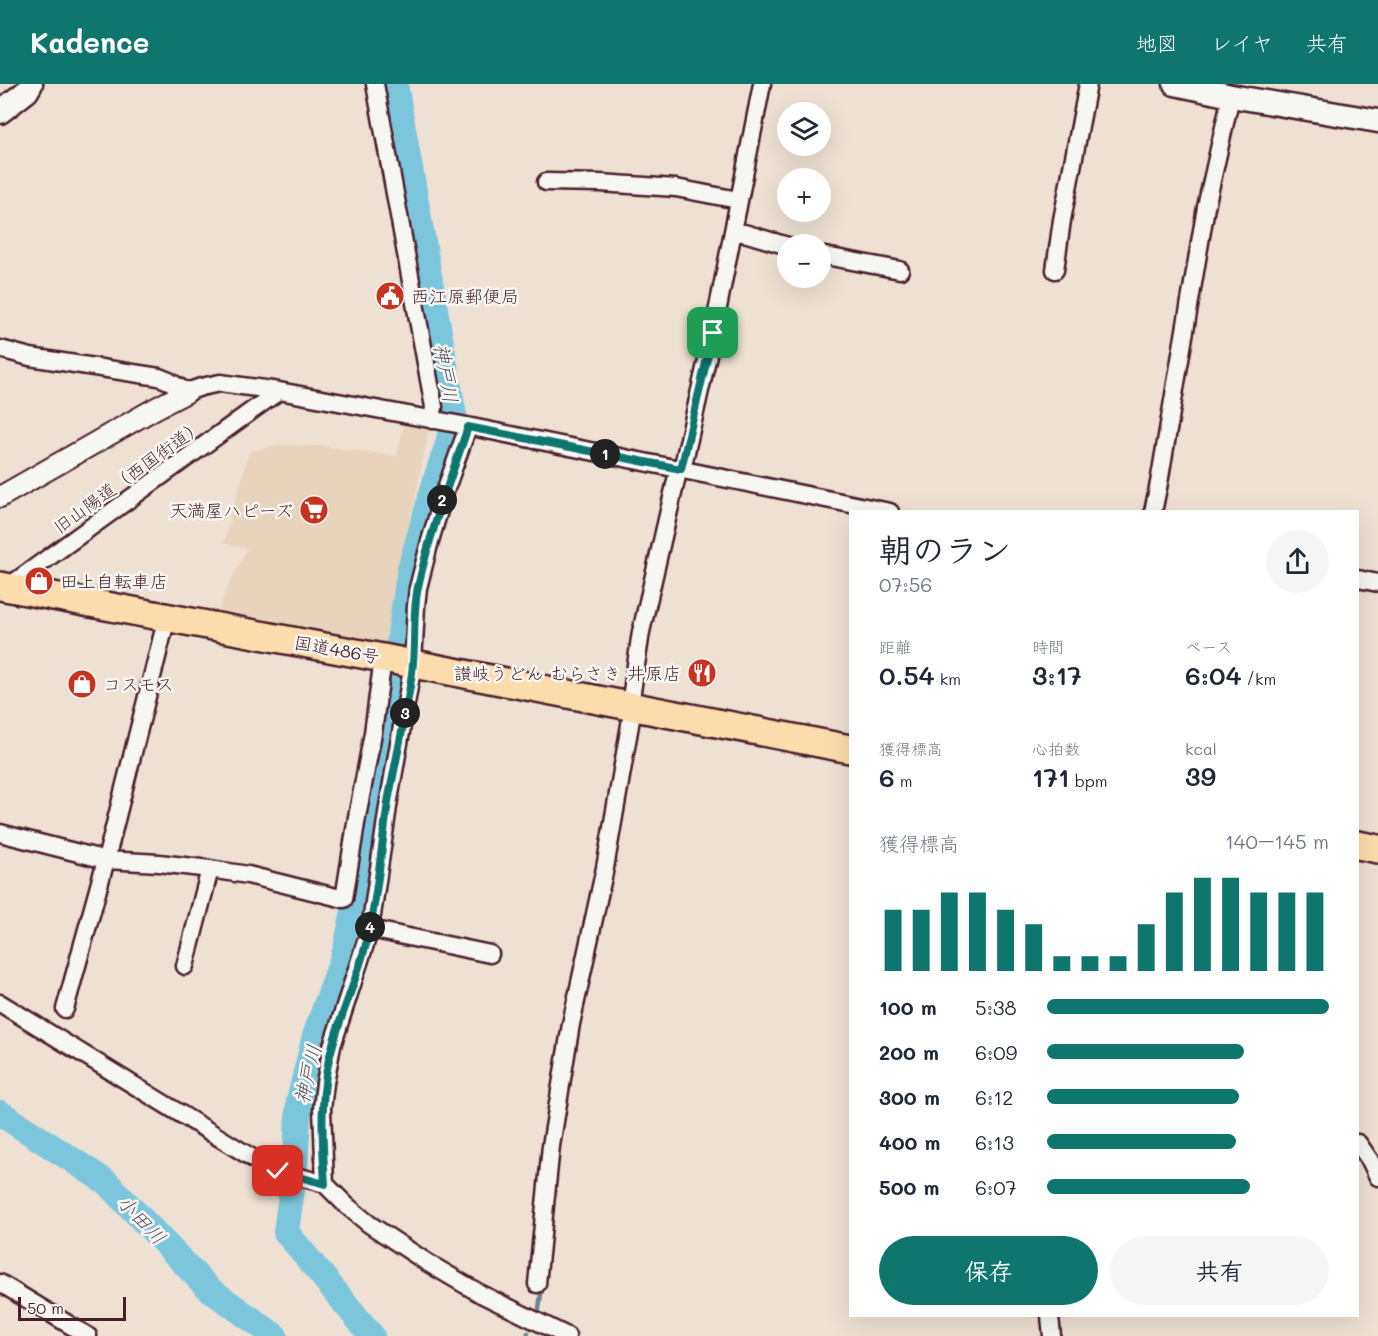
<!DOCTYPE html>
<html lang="ja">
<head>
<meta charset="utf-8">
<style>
  :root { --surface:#fff; --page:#f6f6f7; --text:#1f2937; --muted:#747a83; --accent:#0f766e }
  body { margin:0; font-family:Mali,"Klee One",sans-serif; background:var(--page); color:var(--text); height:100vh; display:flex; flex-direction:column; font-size:22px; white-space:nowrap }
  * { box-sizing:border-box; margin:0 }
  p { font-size:20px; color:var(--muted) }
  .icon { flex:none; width:33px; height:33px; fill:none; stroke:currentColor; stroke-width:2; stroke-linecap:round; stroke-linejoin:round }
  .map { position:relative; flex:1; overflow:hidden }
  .panel { position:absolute; left:849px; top:426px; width:510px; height:807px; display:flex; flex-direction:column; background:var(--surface); border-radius:0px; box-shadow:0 6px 24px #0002 }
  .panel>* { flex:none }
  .fabs { position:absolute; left:777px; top:18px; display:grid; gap:12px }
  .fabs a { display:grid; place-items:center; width:54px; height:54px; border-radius:50%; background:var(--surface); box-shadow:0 6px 24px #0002; font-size:30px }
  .scale { position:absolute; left:18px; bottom:15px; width:108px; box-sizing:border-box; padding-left:6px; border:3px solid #4a1f2b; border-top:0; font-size:16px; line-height:21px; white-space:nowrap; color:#4a1f2b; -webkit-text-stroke:4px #f6f6f2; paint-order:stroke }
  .pin { position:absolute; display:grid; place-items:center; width:51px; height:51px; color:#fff; margin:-26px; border-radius:12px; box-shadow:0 3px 9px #0006 }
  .km { position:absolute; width:30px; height:30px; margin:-15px; border-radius:50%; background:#222; color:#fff; font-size:16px; line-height:30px; text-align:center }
  .round { display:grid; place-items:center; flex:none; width:63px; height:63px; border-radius:32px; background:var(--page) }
  .overview { display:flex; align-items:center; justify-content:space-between; height:102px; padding:0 30px }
  h1 { font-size:33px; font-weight:600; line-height:45px }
  .stats { display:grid; grid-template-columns:repeat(3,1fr); gap:9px; height:102px; padding:6px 30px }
  .stats div { display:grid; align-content:center }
  .stats b { font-size:26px; font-weight:600 }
  .stats small { font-size:16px; font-weight:400 }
  .stats p { font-size:16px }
  .chart { height:168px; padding:12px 30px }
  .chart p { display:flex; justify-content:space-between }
  .chart svg { width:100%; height:108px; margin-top:6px; stroke:var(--accent); stroke-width:6 }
  .primary-button { display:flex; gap:12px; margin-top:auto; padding:12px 30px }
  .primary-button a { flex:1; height:69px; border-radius:36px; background:var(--accent); color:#fff; font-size:24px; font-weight:600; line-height:69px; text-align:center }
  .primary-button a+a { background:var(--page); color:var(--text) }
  ul { padding:0 30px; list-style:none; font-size:20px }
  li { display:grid; grid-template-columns:96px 72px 1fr; align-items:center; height:45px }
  li i { height:15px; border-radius:8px; background:var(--accent) }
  header { display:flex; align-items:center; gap:36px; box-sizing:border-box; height:84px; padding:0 30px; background:var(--accent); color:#fff }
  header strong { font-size:28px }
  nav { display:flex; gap:33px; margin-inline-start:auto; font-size:21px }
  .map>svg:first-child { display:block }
  .built { fill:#e8d3bd }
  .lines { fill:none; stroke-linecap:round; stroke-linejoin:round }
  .stream { stroke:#688396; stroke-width:4.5 }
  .river { stroke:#7cc6dd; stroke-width:26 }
  .minor-casing { stroke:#4a1f2b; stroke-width:21 }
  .tertiary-casing { stroke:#4a1f2b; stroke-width:24 }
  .secondary-casing { stroke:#4a1f2b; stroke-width:27 }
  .trunk-casing { stroke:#4a1f2b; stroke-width:32 }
  .minor { stroke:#f6f6f2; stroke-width:16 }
  .tertiary { stroke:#f6f6f2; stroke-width:20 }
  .secondary { stroke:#f6f6f2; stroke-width:22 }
  .trunk { stroke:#fcdcac; stroke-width:27 }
  .route-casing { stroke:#fff; stroke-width:12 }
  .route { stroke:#0f766e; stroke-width:8 }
  .labels { text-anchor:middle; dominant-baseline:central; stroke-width:5; stroke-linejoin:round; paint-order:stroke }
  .poi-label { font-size:18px; fill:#4a1f2b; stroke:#f6f6f2; text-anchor:start }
  .street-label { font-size:18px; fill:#4a1f2b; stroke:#f6f6f2 }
  .water-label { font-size:20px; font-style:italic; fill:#595160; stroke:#f6f6f2 }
</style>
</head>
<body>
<header>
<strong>Kadence</strong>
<nav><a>地図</a><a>レイヤ</a><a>共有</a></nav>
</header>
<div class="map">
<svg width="1378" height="1252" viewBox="0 0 1378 1252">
  <rect width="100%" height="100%" fill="#eee1d3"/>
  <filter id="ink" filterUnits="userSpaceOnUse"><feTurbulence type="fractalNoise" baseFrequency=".0167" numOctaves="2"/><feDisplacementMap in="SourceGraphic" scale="12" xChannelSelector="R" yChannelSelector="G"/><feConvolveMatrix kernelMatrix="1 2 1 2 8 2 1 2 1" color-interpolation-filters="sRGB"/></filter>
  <g filter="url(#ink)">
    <!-- built -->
    <path class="built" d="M 405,335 L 430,340 L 384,567 L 218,533 L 224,511 L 247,465 L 224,459 L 249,368 L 277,361 L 323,362 L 397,372 Z"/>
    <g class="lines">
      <!-- stream -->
      <path class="stream" d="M 539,1225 L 542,1202
        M 527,1252 L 528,1249"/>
      <!-- river -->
      <path class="river" d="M 0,1029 L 106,1098 L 209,1205 L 275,1252
        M 372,1252 L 286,1148 L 295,1082 L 299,1017 L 315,952 L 346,865 L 370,751 L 410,485 L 437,392 L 448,360 L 454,332 L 395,0"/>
      <!-- minor casing -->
      <g class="minor-casing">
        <path id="minor" d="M 375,0 L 434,323 L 432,336
          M 546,98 L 600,99 L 676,104 L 738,116
          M 734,146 L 788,162
          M 820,171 L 900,186
          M 1055,186 L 1062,136 L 1088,0
          M 0,265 L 30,273 L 159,293 L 169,297 L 187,308 L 201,303 L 220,299 L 279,307 L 462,341 L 890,428
          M 1153,428 L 1159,399 L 1206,123 L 1231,12
          M 1358,495 L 1378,499
          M 5,505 L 279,307
          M 0,749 L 106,776 L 159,779 L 210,785 L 248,791 L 344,815 L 357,733 L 373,649 L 383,574
          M 370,845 L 490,870
          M 185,882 L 210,785
          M 0,919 L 259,1078 L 272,1085 L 325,1100 L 346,1121 L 369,1140 L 428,1179 L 481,1210 L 567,1252
          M 65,925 L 106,776 L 167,533
          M 1358,1059 L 1371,1078 L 1378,1093
          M 325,1100 L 322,1025 L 325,999 L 332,962 L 370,845 L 389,716 L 413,580 L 416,522 L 418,504 L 430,457 L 444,410 L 468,343
          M 0,1199 L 88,1252
          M 537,1200 L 551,1062 L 571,940 L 605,784 L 631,635 L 631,614 L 641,548 L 677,392 L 684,377 L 713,249 L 762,0
          M 1050,1232 L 1052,1252"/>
      </g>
      <!-- tertiary casing -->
      <g class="tertiary-casing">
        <path id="tertiary" d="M 0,413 L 156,324 L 187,308"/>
      </g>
      <!-- secondary casing -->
      <g class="secondary-casing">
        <path id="secondary" d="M 1175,0 L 1231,12 L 1378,37
          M 0,28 L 27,7 L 31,0"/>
      </g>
      <!-- trunk casing -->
      <g class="trunk-casing">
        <path id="trunk" d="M 0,502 L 388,575 L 850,665
          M 1358,761 L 1378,765"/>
      </g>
      <!-- minor -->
      <use href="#minor" class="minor"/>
      <!-- tertiary -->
      <use href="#tertiary" class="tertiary"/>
      <!-- secondary -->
      <use href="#secondary" class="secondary"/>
      <!-- trunk -->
      <use href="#trunk" class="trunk"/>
    </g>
  </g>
  <g class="lines" filter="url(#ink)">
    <!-- route casing -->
    <g class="route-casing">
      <path id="route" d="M 278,1087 L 325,1100 C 322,1053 319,1006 333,960 C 344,921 362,883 370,844 C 378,802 382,760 388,718 C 396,675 406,632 412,589 C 416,560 412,531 418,503 C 430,448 450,396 468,343 L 681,385 L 713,249"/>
    </g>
    <!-- route -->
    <use href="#route" class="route"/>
  </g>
  <!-- icons -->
  <defs>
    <g id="civic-disc" transform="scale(1.5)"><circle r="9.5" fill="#c8321e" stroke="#f6f6f2"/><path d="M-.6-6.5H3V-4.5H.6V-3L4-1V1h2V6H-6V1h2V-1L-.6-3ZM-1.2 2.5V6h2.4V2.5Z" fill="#fff"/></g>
    <g id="supermarket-disc" transform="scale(1.5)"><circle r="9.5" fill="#c8321e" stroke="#f6f6f2"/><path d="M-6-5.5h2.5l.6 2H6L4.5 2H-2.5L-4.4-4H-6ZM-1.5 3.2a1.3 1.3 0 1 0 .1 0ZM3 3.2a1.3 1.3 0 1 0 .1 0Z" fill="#fff"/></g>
    <g id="shop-disc" transform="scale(1.5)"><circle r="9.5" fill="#c8321e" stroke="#f6f6f2"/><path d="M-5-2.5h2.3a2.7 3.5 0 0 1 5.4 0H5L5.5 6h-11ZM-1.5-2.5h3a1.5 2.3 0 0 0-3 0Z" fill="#fff"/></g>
    <g id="restaurant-disc" transform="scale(1.5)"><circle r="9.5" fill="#c8321e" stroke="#f6f6f2"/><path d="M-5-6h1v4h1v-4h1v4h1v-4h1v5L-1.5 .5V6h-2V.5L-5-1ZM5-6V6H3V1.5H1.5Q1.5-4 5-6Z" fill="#fff"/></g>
  </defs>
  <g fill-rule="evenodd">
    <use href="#civic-disc" x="390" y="212"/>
    <use href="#supermarket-disc" x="314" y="426"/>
    <use href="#shop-disc" x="39" y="497"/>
    <use href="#restaurant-disc" x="702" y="589"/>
    <use href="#shop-disc" x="82" y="600"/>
  </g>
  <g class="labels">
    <!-- poi labels -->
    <g class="poi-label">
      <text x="411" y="212">西江原郵便局</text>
      <text x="293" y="426" text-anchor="end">天満屋ハピーズ</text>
      <text x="60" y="497">田上自転車店</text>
      <text x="681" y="589" text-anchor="end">讃岐うどん むらさき 井原店</text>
      <text x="103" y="600">コスモス</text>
    </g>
    <!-- street labels -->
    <g class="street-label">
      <text transform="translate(128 392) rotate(-36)">旧山陽道（西国街道）</text>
      <text transform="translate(337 565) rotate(10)">国道486号</text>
    </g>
    <!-- water labels -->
    <g class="water-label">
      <text transform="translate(447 289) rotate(80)">神戸川</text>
      <text transform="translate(307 990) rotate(-77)">神戸川</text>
      <text transform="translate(142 1135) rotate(46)">小田川</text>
    </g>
  </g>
</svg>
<div class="fabs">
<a><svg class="icon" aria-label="layers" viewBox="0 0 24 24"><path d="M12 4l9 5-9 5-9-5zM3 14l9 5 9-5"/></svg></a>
<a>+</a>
<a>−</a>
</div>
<div class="scale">50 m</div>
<div class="pin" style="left:713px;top:249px;background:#1e9e55"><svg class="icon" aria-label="arrive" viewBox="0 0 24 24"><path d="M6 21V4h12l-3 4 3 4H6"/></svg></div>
<div class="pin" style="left:278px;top:1087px;background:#d93025"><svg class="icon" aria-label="check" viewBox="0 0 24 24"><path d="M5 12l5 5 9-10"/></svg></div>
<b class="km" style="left:605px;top:370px">1</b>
<b class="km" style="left:442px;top:416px">2</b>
<b class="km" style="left:405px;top:629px">3</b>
<b class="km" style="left:370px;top:843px">4</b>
<section class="panel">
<div class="overview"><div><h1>朝のラン</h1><p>07:56</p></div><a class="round"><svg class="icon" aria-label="share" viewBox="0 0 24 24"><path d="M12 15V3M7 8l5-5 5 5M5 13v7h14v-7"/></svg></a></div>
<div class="stats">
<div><p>距離</p><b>0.54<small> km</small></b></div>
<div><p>時間</p><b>3:17</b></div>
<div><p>ペース</p><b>6:04<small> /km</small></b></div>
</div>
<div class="stats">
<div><p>獲得標高</p><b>6<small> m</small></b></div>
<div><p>心拍数</p><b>171<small> bpm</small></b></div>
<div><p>kcal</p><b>39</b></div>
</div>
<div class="chart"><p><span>獲得標高</span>140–145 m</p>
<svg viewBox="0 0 160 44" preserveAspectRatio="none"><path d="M5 44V19M15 44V19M25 44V12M35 44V12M45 44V19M55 44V25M65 44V38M75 44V38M85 44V38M95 44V25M105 44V12M115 44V6M125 44V6M135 44V12M145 44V12M155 44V12"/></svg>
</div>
<ul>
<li><b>100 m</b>5:38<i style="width:100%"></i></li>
<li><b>200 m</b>6:09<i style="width:70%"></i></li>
<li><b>300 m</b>6:12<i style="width:68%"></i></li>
<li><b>400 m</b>6:13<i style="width:67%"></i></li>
<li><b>500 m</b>6:07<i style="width:72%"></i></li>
</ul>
<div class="primary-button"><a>保存</a><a>共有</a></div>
</section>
</div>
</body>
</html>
